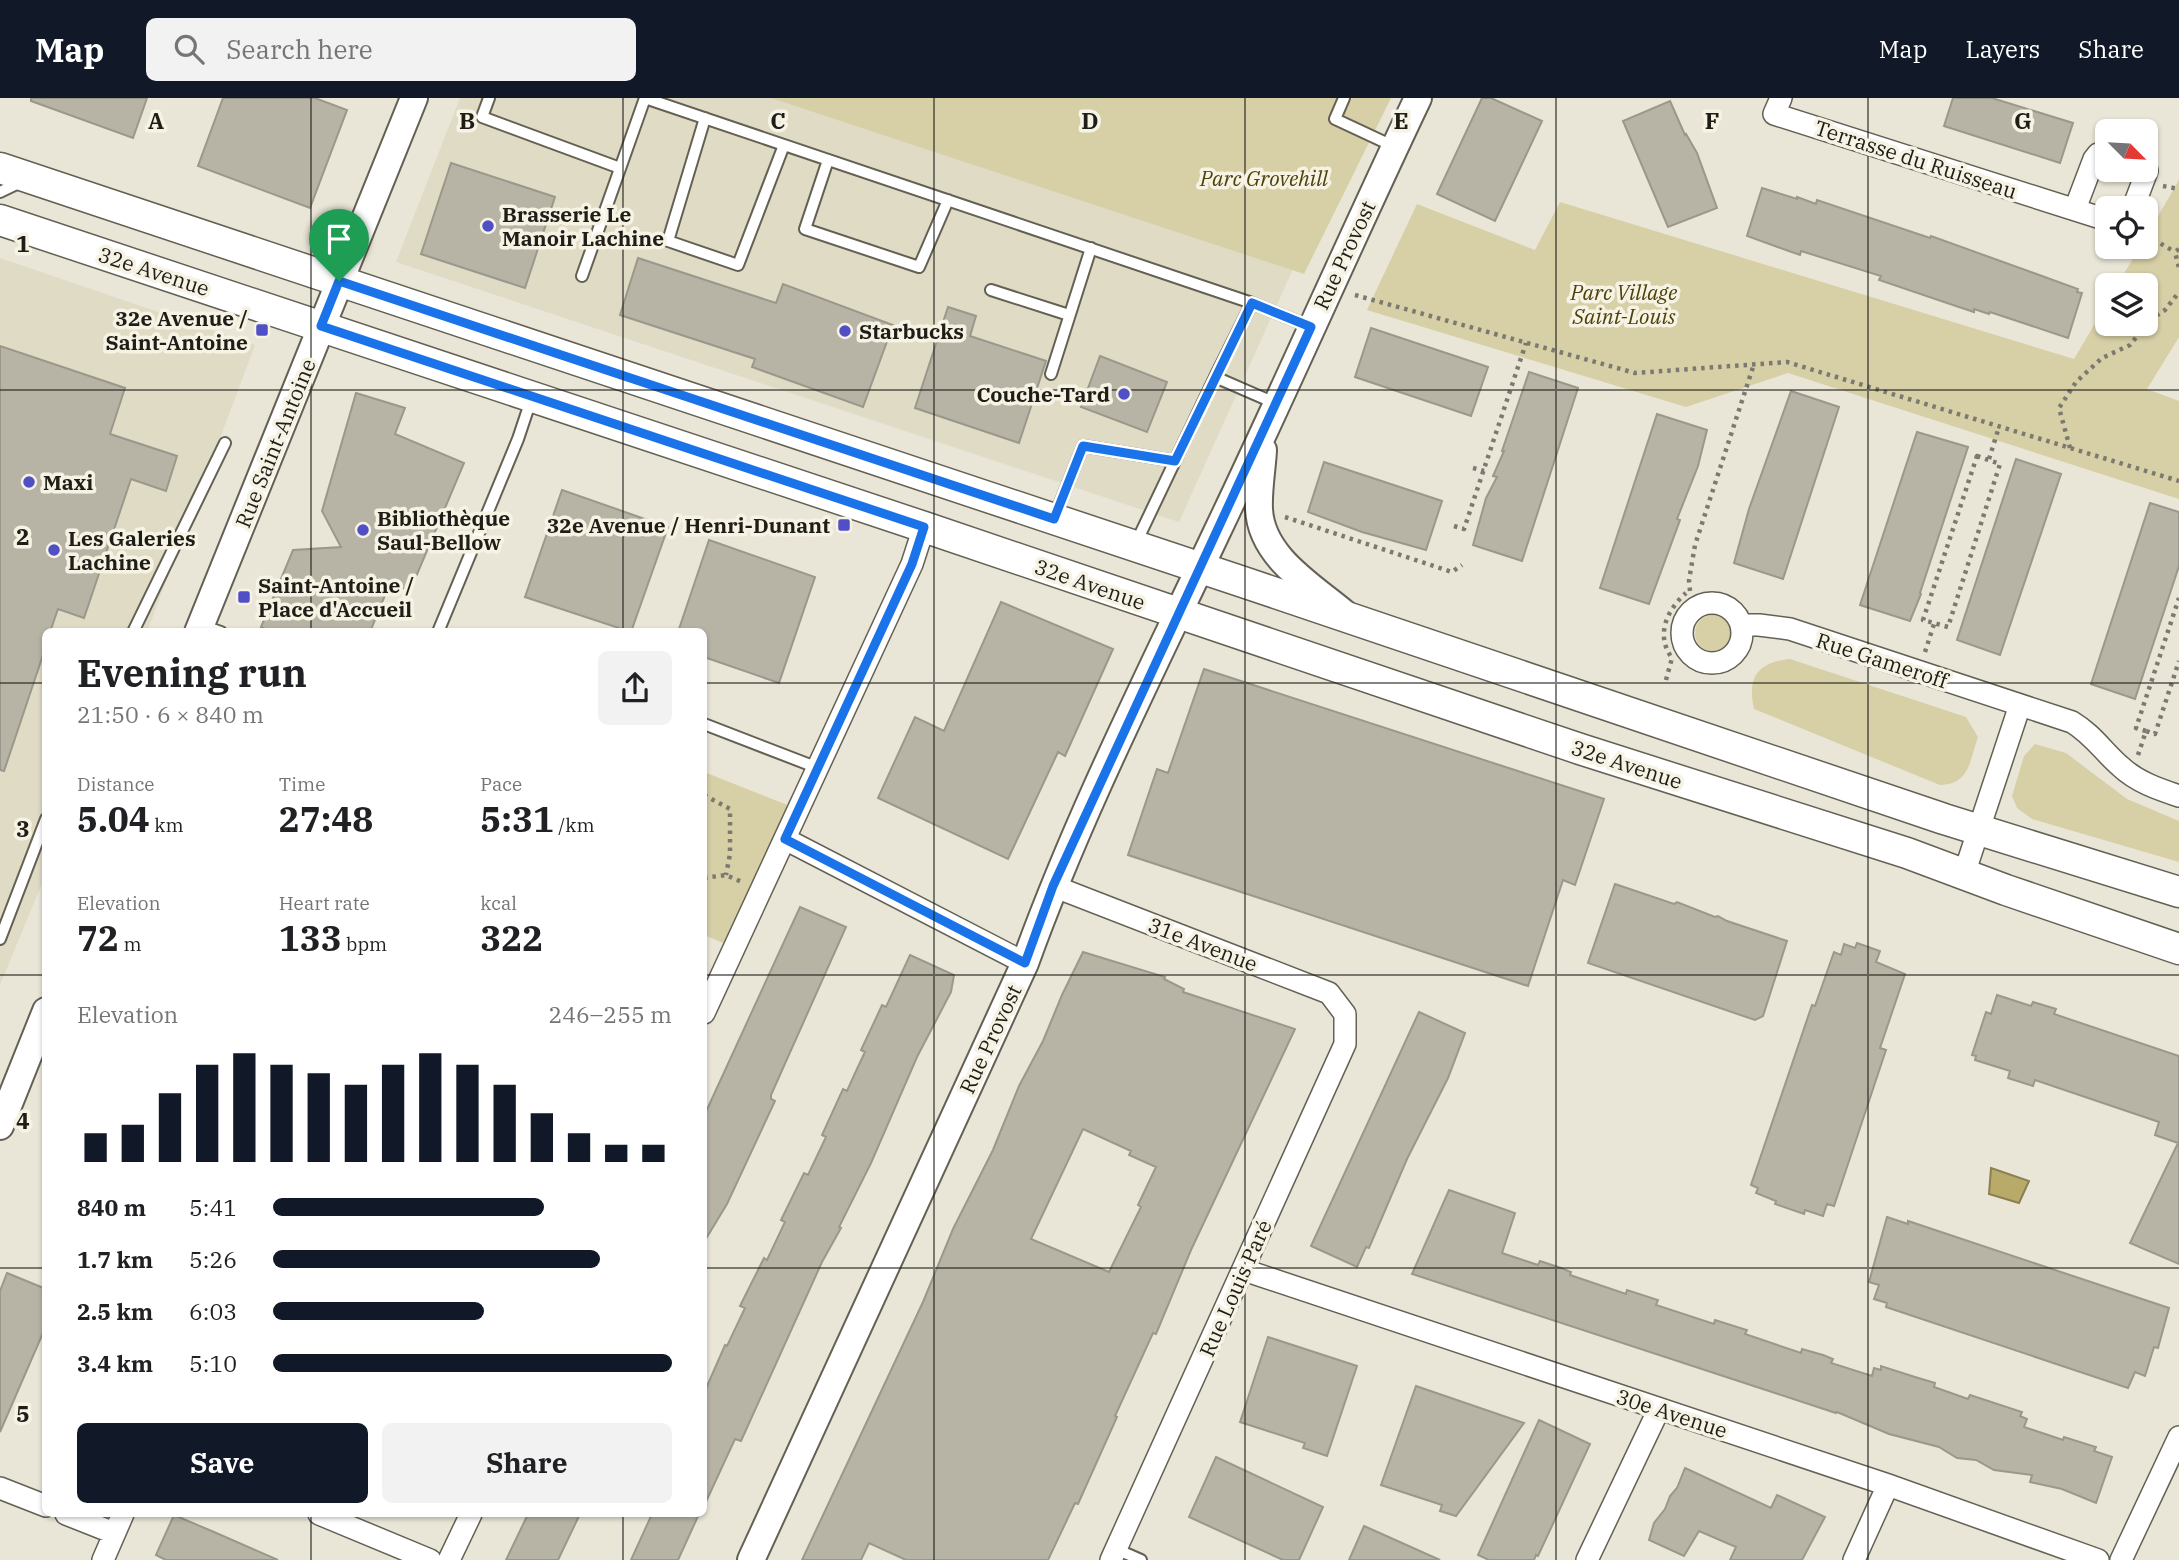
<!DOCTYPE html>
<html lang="en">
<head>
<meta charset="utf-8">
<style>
  :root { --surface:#fff; --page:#f2f2f2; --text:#202124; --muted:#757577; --accent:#111827 }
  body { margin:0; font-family:"IBM Plex Serif",serif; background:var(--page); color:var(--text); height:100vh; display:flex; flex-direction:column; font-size:26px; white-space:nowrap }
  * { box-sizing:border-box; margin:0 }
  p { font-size:23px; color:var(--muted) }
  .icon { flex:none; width:38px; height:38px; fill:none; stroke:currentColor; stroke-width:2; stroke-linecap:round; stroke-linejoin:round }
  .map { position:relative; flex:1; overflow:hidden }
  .sheet { position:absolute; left:42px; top:530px; width:665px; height:889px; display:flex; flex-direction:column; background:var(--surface); border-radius:10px; box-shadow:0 2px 5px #0004 }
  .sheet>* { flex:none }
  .needle { width:46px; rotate:114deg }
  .tools { position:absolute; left:2095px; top:21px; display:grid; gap:14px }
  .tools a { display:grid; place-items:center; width:63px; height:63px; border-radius:10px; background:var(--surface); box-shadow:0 2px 5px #0004; font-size:35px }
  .pin { position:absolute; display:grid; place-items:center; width:60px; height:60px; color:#fff; margin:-72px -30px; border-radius:50% 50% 50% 0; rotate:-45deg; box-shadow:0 0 7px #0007 }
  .pin .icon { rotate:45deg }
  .round { display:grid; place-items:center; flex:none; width:74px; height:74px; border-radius:10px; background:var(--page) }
  .head { display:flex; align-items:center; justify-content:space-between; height:119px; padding:0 35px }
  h1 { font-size:38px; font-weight:700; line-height:52px }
  .stats { display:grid; grid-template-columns:repeat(3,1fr); gap:10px; height:119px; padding:7px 35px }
  .stats div { display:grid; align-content:center }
  .stats b { font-size:35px; font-weight:700 }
  .stats small { font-size:19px; font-weight:400 }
  .stats p { font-size:19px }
  .chart { height:196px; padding:14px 35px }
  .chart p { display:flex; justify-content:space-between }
  .chart svg { width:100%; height:126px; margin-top:7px; stroke:var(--accent); stroke-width:6 }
  .cta { display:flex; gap:14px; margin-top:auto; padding:14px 35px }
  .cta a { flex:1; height:80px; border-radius:10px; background:var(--accent); color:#fff; font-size:28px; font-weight:700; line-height:80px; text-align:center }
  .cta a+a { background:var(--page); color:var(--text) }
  ul { padding:0 35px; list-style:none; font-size:23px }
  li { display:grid; grid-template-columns:112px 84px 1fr; align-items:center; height:52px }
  li i { height:18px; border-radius:9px; background:var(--accent) }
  header { display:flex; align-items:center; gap:42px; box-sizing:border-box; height:98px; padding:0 35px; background:var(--accent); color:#fff }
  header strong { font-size:33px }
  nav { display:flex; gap:38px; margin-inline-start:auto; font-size:24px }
  .search { width:490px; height:63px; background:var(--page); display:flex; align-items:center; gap:18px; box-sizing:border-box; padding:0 24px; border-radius:10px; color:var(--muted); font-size:26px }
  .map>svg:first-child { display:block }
  .built { fill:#dfdbc5 }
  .green { fill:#d7cfa6 }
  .water { fill:#b8aa68; stroke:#8a8050; stroke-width:2 }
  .building { fill:#b7b4a6; stroke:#9a988a; stroke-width:2; fill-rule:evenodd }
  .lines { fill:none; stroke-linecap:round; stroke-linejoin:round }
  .service-casing { stroke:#646154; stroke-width:14 }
  .minor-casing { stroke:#646154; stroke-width:24 }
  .tertiary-casing { stroke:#646154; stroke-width:30 }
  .secondary-casing { stroke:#646154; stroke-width:33 }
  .path { stroke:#7c7a70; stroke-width:4.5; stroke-dasharray:3.5 5; stroke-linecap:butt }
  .service { stroke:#fff; stroke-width:10 }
  .minor { stroke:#fff; stroke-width:21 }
  .tertiary { stroke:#fff; stroke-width:26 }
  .secondary { stroke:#fff; stroke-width:30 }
  .route-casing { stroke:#fff; stroke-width:14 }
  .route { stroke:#1a73e8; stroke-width:9 }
  .grid { fill:none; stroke:#1e1d17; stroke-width:2; stroke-opacity:0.55 }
  .poi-dot { fill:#504fc6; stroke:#f6f3e4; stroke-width:2.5 }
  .labels { text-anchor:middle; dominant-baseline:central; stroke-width:7; stroke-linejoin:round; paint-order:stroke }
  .street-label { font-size:21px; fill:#1e1d17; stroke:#f6f3e4 }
  .park-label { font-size:21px; font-style:italic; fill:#4b410b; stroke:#f6f3e4 }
  .poi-label { font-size:21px; font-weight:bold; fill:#1e1d17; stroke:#f6f3e4; text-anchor:start }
  .grid-label { font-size:23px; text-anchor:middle; font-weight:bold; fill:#1e1d17; stroke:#f6f3e4; stroke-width:7; stroke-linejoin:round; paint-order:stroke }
</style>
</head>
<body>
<header>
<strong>Map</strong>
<div class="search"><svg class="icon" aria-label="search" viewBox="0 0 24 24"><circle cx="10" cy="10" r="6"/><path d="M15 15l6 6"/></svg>Search here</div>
<nav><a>Map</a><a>Layers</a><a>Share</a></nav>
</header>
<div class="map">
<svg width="2179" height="1462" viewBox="0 0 2179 1462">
  <rect width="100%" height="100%" fill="#e9e6d7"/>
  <!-- built -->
  <path class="built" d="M 460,0 L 790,0 L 1298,160 L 1179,424 L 396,164 Z
    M 0,160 L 255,247 L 147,534 L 46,534 L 45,778 L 0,887 Z"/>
  <!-- green -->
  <path class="green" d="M 771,0 L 1391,0 L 1304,176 Z
    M 2179,82 L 2179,239 L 2147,291 L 2179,303 L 2179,401 L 1788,275 L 1686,309 L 1367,212 L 1417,106 L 1535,152 L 1560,104 L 2074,261 L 2107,205 L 2107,226 L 2146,226 L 2146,187 L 2117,187 L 2140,149 L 2146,149 L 2146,139 Z
    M1695 535a18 18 0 1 1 36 0a18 18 0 1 1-36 0Z
    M 1790,561 L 1966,619 L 1978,639 C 1969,664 1970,686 1940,687 L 1754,611 C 1747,580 1757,564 1790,561 Z
    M 2035,646 L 2066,655 L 2127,701 L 2179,723 L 2179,764 L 2032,721 L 2017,710 L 2012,698 L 2024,658 Z
    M 704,674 L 790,708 L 726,846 L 704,837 Z"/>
  <!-- water -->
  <path class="water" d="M 1991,1070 L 2029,1083 L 2019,1105 L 1989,1096 Z"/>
  <!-- building -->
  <path class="building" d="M 31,0 L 147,0 L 133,40 L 31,3 Z
    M 223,0 L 315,0 L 347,12 L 310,110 L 198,68 Z
    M 1482,0 L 1491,0 L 1542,23 L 1495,123 L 1437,96 Z
    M 1953,0 L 1992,0 L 2073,25 L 2060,65 L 1944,28 Z
    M 1670,3 L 1685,37 L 1686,36 L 1697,55 L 1717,110 L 1668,129 L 1623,23 Z
    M 451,65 L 555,99 L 525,190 L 421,156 Z
    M 1762,90 L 1797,101 L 1797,99 L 1816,106 L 1817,102 L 1930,140 L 1931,138 L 2078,191 L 2077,194 L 2082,195 L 2068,240 L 1990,214 L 1989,216 L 1974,211 L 1974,214 L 1950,206 L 1879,182 L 1881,178 L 1801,153 L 1800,157 L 1747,138 Z
    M 638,160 L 776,205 L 783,186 L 893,227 L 863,309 L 752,269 L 755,261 L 620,217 Z
    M 948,209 L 976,218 L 970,238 L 1046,263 L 1019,345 L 915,310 Z
    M 1371,230 L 1488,269 L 1471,318 L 1355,279 Z
    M 0,248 L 125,290 L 110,336 L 177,358 L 166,393 L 131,381 L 84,520 L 58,511 L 50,534 L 46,534 L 46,548 L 4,673 L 0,672 Z
    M 1100,258 L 1167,284 L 1147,334 L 1081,309 Z
    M 1529,274 L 1578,290 L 1522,463 L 1473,447 L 1486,400 L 1497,379 L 1493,378 L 1504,353 L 1502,353 Z
    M 1791,293 L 1839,309 L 1783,481 L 1734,465 L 1749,411 Z
    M 356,295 L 405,310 L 395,336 L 464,365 L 410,493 L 390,485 L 370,534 L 271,534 L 261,529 L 293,452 L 341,449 L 322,413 Z
    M 1657,316 L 1707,332 L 1698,368 L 1677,421 L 1680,422 L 1649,506 L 1600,490 Z
    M 1917,334 L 1968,349 L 1920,495 L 1921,496 L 1910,523 L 1860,507 Z
    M 2016,361 L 2061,376 L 2000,557 L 1957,542 Z
    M 1324,364 L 1442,403 L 1426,452 L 1362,434 L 1308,414 Z
    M 562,392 L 668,429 L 631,534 L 525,499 Z
    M 2150,405 L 2179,414 L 2179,468 L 2135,601 L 2091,586 Z
    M 709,442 L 815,479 L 779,585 L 704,559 L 704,534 L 678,534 Z
    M 1001,504 L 1113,551 L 1065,658 L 1058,654 L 1008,761 L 878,700 L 915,619 L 944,633 Z
    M 1204,571 L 1604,701 L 1575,787 L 1563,782 L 1528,888 L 1128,757 L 1157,671 L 1168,675 Z
    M 1615,786 L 1674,806 L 1677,804 L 1715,819 L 1718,818 L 1727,823 L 1787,843 L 1763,918 L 1755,922 L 1588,865 Z
    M 800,809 L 846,829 L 771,997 L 771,1001 L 775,1003 L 727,1106 L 704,1144 L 704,1018 Z
    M 1857,845 L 1880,853 L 1876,864 L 1905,876 L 1880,950 L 1886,952 L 1834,1108 L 1827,1106 L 1823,1118 L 1805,1112 L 1804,1116 L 1775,1106 L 1776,1103 L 1756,1095 L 1758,1090 L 1751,1087 L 1812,907 L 1815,908 L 1834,854 L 1841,857 L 1844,846 L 1855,850 Z
    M 1083,854 L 1165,879 L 1164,881 L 1184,891 L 1183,894 L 1295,931 L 1191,1152 L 1156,1236 L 1153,1235 L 1115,1318 L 1117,1319 L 1078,1406 L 1075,1405 L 1048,1462 L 906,1462 L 869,1445 L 861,1462 L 802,1462 L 923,1204 L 953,1131 L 993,1052 L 1019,988 L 1043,943 L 1062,897 ZM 1083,1031 L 1131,1053 L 1129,1057 L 1156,1069 L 1138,1107 L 1141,1109 L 1109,1174 L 1031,1141 Z
    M 910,857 L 954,877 L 951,894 L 917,959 L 871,1065 L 839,1129 L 841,1130 L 822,1164 L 741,1343 L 735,1341 L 704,1408 L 704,1295 L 725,1247 L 727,1248 L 745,1210 L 740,1208 L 764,1160 L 767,1162 L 785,1124 L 781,1122 L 804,1075 L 808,1077 L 826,1039 L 822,1037 L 843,991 L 847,993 L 856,973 L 865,954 L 861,952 L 877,918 L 882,907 L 886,909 Z
    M 1997,897 L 2031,908 L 2033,904 L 2056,911 L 2054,916 L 2179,958 L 2179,1166 L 2130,1145 L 2178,1045 L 2155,1037 L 2159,1024 L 2035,982 L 2033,988 L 2008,980 L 2010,973 L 1975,962 L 1976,958 L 1972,957 L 1986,914 L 1991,916 Z
    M 1419,914 L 1465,935 L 1448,980 L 1407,1061 L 1369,1150 L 1366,1149 L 1357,1169 L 1311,1148 Z
    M 1449,1092 L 1515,1115 L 1502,1155 L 1538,1167 L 1540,1163 L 1561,1170 L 1571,1174 L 1570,1177 L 1626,1196 L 1627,1192 L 1658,1202 L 1656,1207 L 1714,1226 L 1715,1222 L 1747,1232 L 1745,1236 L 1801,1255 L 1802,1251 L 1823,1257 L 1833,1261 L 1831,1265 L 1872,1278 L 1874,1270 L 1881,1272 L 1881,1268 L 1915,1279 L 1935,1285 L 1934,1289 L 1968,1301 L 1970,1297 L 2022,1314 L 2020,1318 L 2027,1321 L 2024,1329 L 2063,1342 L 2064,1339 L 2096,1349 L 2094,1353 L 2112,1359 L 2096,1405 L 2062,1391 L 2030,1384 L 2032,1377 L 1994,1372 L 1976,1362 L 1957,1360 L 1939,1349 L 1889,1336 L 1837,1314 L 1836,1315 L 1412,1176 Z
    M 1887,1119 L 1908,1126 L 1908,1123 L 2169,1210 L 2158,1250 L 2154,1249 L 2145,1278 L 2135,1274 L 2128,1290 L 1886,1209 L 1887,1205 L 1874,1201 L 1879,1187 L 1869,1184 Z
    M 7,1175 L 46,1191 L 46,1228 L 0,1334 L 0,1193 Z
    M 1268,1239 L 1357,1268 L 1327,1358 L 1303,1350 L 1305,1345 L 1240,1324 Z
    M 1416,1288 L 1524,1325 L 1456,1418 L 1440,1413 L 1442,1407 L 1381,1387 Z
    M 1539,1322 L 1590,1346 L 1538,1458 L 1536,1457 L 1534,1462 L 1489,1462 L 1478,1457 Z
    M 1216,1359 L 1323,1409 L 1299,1462 L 1283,1462 L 1189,1419 Z
    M 1685,1370 L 1771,1410 L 1777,1397 L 1825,1419 L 1802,1462 L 1730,1462 L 1736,1449 L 1699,1433 L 1684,1458 L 1649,1442 L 1654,1425 L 1665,1411 L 1670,1398 L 1677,1390 Z
    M 528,1416 L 580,1416 L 558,1462 L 506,1462 Z
    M 652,1416 L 699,1416 L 678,1462 L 631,1462 Z
    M 174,1417 L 214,1434 L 278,1462 L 166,1462 L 156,1457 Z
    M 1364,1428 L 1440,1462 L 1349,1462 Z"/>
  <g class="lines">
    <!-- service casing -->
    <g class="service-casing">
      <path id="service" d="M 489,0 L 482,19 L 620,70
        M 645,0 L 1252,205 L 1311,229
        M 1344,0 L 1335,21 L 1395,49
        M 705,20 L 668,143 L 738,167 L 784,47
        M 828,62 L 805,131 L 919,169 L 948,102
        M 0,94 L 23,83
        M 582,178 L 645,0
        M 991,192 L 1069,217
        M 1252,205 L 1215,279 L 1277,306
        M 1051,276 L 1091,150
        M 1055,418 L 1083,348 L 1175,363
        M 1135,447 L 1215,279
        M 201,527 L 221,534
        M 133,534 L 225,345
        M 438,534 L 518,341 L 532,299
        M 704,626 L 818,670
        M 0,841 L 46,721
        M 1116,1451 L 1141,1462"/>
    </g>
    <!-- minor casing -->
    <g class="minor-casing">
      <path id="minor" d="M 1781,0 L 1774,16 L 2107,122
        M 2133,110 L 2147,73 L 2146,69
        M 2075,111 L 2094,61 L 2098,56 L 2107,54
        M1682 535a30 30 0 1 1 60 0a30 30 0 1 1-60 0Z
        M 1742,527 L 1759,527 L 1790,531 L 2072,624 C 2092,636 2103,653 2120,668 C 2137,684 2158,691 2179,698
        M 785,741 L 1025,865
        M 1964,776 L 2020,607
        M 1053,788 L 1329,895 L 1345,916 L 1345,946 L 1111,1462
        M 704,915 L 912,466 L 924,429
        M 1244,1172 L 1888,1387 L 2098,1462
        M 0,1390 L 46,1408
        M 66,1416 L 114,1435
        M 319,1416 L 430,1462
        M 103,1462 L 123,1416
        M 449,1462 L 471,1416
        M 1587,1462 L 1659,1311
        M 1854,1462 L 1888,1387
        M 2121,1462 L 2179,1339"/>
    </g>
    <!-- tertiary casing -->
    <g class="tertiary-casing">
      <path id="tertiary" d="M 1263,352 C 1262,371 1258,392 1259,411 C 1261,459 1312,488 1345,516
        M 198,534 L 414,0
        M 0,1028 L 46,913
        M 751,1462 L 1025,865 C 1078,718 1149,578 1216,436 C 1285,292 1349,145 1418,0"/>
    </g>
    <!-- secondary casing -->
    <g class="secondary-casing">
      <path id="secondary" d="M 0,70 L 1246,485 L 1944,721 L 2179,794
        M 0,122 L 924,429 L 1580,651 L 1907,755 L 2006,792 L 2179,851"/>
    </g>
    <!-- path -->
    <path class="path" d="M 2163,88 L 2179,91
      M 2146,137 L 2175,154
      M 2179,151 L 2175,154 L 2179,170
      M 1355,197 L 1635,275 L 1787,264 L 2179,383
      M 2070,350 L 2059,310 L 2076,284 L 2102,260 L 2130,247 L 2151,221 L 2165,212 L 2179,194
      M 1977,358 L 2000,366 L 1948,529 L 1923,522 Z
      M 1989,361 L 1999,329
      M 1473,370 L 1484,373
      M 1285,419 L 1452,474 L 1462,467
      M 1454,428 L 1464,431 L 1526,245
      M 1690,493 L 1689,482 L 1695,447 L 1754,266
      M 1925,554 L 1934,526
      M 1666,582 L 1672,560 C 1655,537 1667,512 1686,495
      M 2146,633 L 2136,630 L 2179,500
      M 2138,657 L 2146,633 L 2155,636 L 2179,563
      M 704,697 L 730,711 L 730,756 L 726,777
      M 704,780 L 726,777 L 742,784"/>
    <!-- service -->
    <use href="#service" class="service"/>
    <!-- minor -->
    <use href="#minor" class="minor"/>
    <!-- tertiary -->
    <use href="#tertiary" class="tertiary"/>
    <!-- secondary -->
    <use href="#secondary" class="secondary"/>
  </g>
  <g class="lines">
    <!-- route casing -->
    <g class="route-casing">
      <path id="route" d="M 339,183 L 1054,421 L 1083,348 L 1175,363 L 1252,205 L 1311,229 L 1053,788 L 1025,865 L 785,741 L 912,466 L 924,429 L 321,228 Z"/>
    </g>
    <!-- route -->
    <use href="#route" class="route"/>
  </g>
  <!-- grid -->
  <path class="grid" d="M 311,0 L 311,534M 623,0 L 623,534M 934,0 L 934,1462M 1245,0 L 1245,1462M 1556,0 L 1556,1462M 1868,0 L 1868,1462M 0,292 L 2179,292M 0,585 L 46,585M 704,585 L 2179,585M 0,877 L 46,877M 704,877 L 2179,877M 0,1170 L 46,1170M 704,1170 L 2179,1170M 311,1416 L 311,1462M 623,1416 L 623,1462"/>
  <!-- markers -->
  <g class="poi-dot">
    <circle cx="488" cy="128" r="7"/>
    <rect x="255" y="225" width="14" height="14" rx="3.5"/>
    <circle cx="845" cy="233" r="7"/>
    <circle cx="1124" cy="296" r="7"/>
    <circle cx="29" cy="384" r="7"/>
    <rect x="837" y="420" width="14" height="14" rx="3.5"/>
    <circle cx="363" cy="432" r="7"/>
    <circle cx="54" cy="452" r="7"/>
    <rect x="237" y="492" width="14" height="14" rx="3.5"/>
  </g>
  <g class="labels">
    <!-- street labels -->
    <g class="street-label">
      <text transform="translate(1916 61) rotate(18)">Terrasse du Ruisseau</text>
      <text transform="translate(1344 157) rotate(-65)">Rue Provost</text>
      <text transform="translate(154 173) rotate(18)">32e Avenue</text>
      <text transform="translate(275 345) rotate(-68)">Rue Saint-Antoine</text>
      <text transform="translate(1090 486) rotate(19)">32e Avenue</text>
      <text transform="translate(1882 562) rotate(18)">Rue Gameroff</text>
      <text transform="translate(1627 666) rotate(18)">32e Avenue</text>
      <text transform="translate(1203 846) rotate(21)">31e Avenue</text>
      <text transform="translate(990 941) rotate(-65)">Rue Provost</text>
      <text transform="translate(1235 1190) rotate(-66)">Rue Louis Paré</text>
      <text transform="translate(1672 1315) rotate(18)">30e Avenue</text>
    </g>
    <!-- park labels -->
    <g class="park-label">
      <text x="1264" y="80">Parc Grovehill</text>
      <text x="1624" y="194">Parc Village<tspan x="1624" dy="24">Saint-Louis</tspan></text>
    </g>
    <!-- poi labels -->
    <g class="poi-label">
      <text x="502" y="116">Brasserie Le<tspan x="502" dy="24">Manoir Lachine</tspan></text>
      <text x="248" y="220" text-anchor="end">32e Avenue /<tspan x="248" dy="24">Saint-Antoine</tspan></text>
      <text x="859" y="233">Starbucks</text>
      <text x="1110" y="296" text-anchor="end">Couche-Tard</text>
      <text x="43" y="384">Maxi</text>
      <text x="377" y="420">Bibliothèque<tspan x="377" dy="24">Saul-Bellow</tspan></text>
      <text x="830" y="427" text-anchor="end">32e Avenue / Henri-Dunant</text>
      <text x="68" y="440">Les Galeries<tspan x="68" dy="24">Lachine</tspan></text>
      <text x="258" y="487">Saint-Antoine /<tspan x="258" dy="24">Place d'Accueil</tspan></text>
    </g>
  </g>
  <g class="grid-label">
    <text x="156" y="31">A</text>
    <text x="467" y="31">B</text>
    <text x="778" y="31">C</text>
    <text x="1090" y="31">D</text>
    <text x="1401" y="31">E</text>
    <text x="1712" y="31">F</text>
    <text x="2023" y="31">G</text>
    <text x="23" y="154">1</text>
    <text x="23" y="447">2</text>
    <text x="23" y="739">3</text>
    <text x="23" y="1031">4</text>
    <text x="23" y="1324">5</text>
  </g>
</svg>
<div class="tools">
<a><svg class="needle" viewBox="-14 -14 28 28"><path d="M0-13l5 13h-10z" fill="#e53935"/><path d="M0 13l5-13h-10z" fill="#757577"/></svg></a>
<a><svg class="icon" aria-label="locate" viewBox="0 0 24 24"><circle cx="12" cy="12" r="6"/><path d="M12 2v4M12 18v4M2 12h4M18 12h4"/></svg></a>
<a><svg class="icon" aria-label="layers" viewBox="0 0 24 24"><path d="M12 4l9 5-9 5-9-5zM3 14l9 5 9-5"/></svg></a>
</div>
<div class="pin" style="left:339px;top:183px;background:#1e9e55"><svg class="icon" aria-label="arrive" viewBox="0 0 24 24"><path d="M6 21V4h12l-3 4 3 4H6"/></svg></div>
<section class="sheet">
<div class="head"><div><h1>Evening run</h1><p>21:50 · 6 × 840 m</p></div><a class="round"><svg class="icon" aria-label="share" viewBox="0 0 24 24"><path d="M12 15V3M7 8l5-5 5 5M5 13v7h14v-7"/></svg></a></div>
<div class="stats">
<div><p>Distance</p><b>5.04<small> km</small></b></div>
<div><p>Time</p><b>27:48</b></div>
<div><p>Pace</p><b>5:31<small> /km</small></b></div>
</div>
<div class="stats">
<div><p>Elevation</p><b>72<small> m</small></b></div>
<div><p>Heart rate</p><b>133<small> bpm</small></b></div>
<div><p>kcal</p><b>322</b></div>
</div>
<div class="chart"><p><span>Elevation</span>246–255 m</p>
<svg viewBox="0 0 160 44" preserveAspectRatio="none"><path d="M5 44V34M15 44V31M25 44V20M35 44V10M45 44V6M55 44V10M65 44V13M75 44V17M85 44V10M95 44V6M105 44V10M115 44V17M125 44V27M135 44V34M145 44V38M155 44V38"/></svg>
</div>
<ul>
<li><b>840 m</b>5:41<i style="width:68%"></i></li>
<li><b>1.7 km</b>5:26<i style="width:82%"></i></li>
<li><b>2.5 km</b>6:03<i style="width:53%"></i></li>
<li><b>3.4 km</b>5:10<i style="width:100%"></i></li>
</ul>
<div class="cta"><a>Save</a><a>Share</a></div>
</section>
</div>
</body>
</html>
